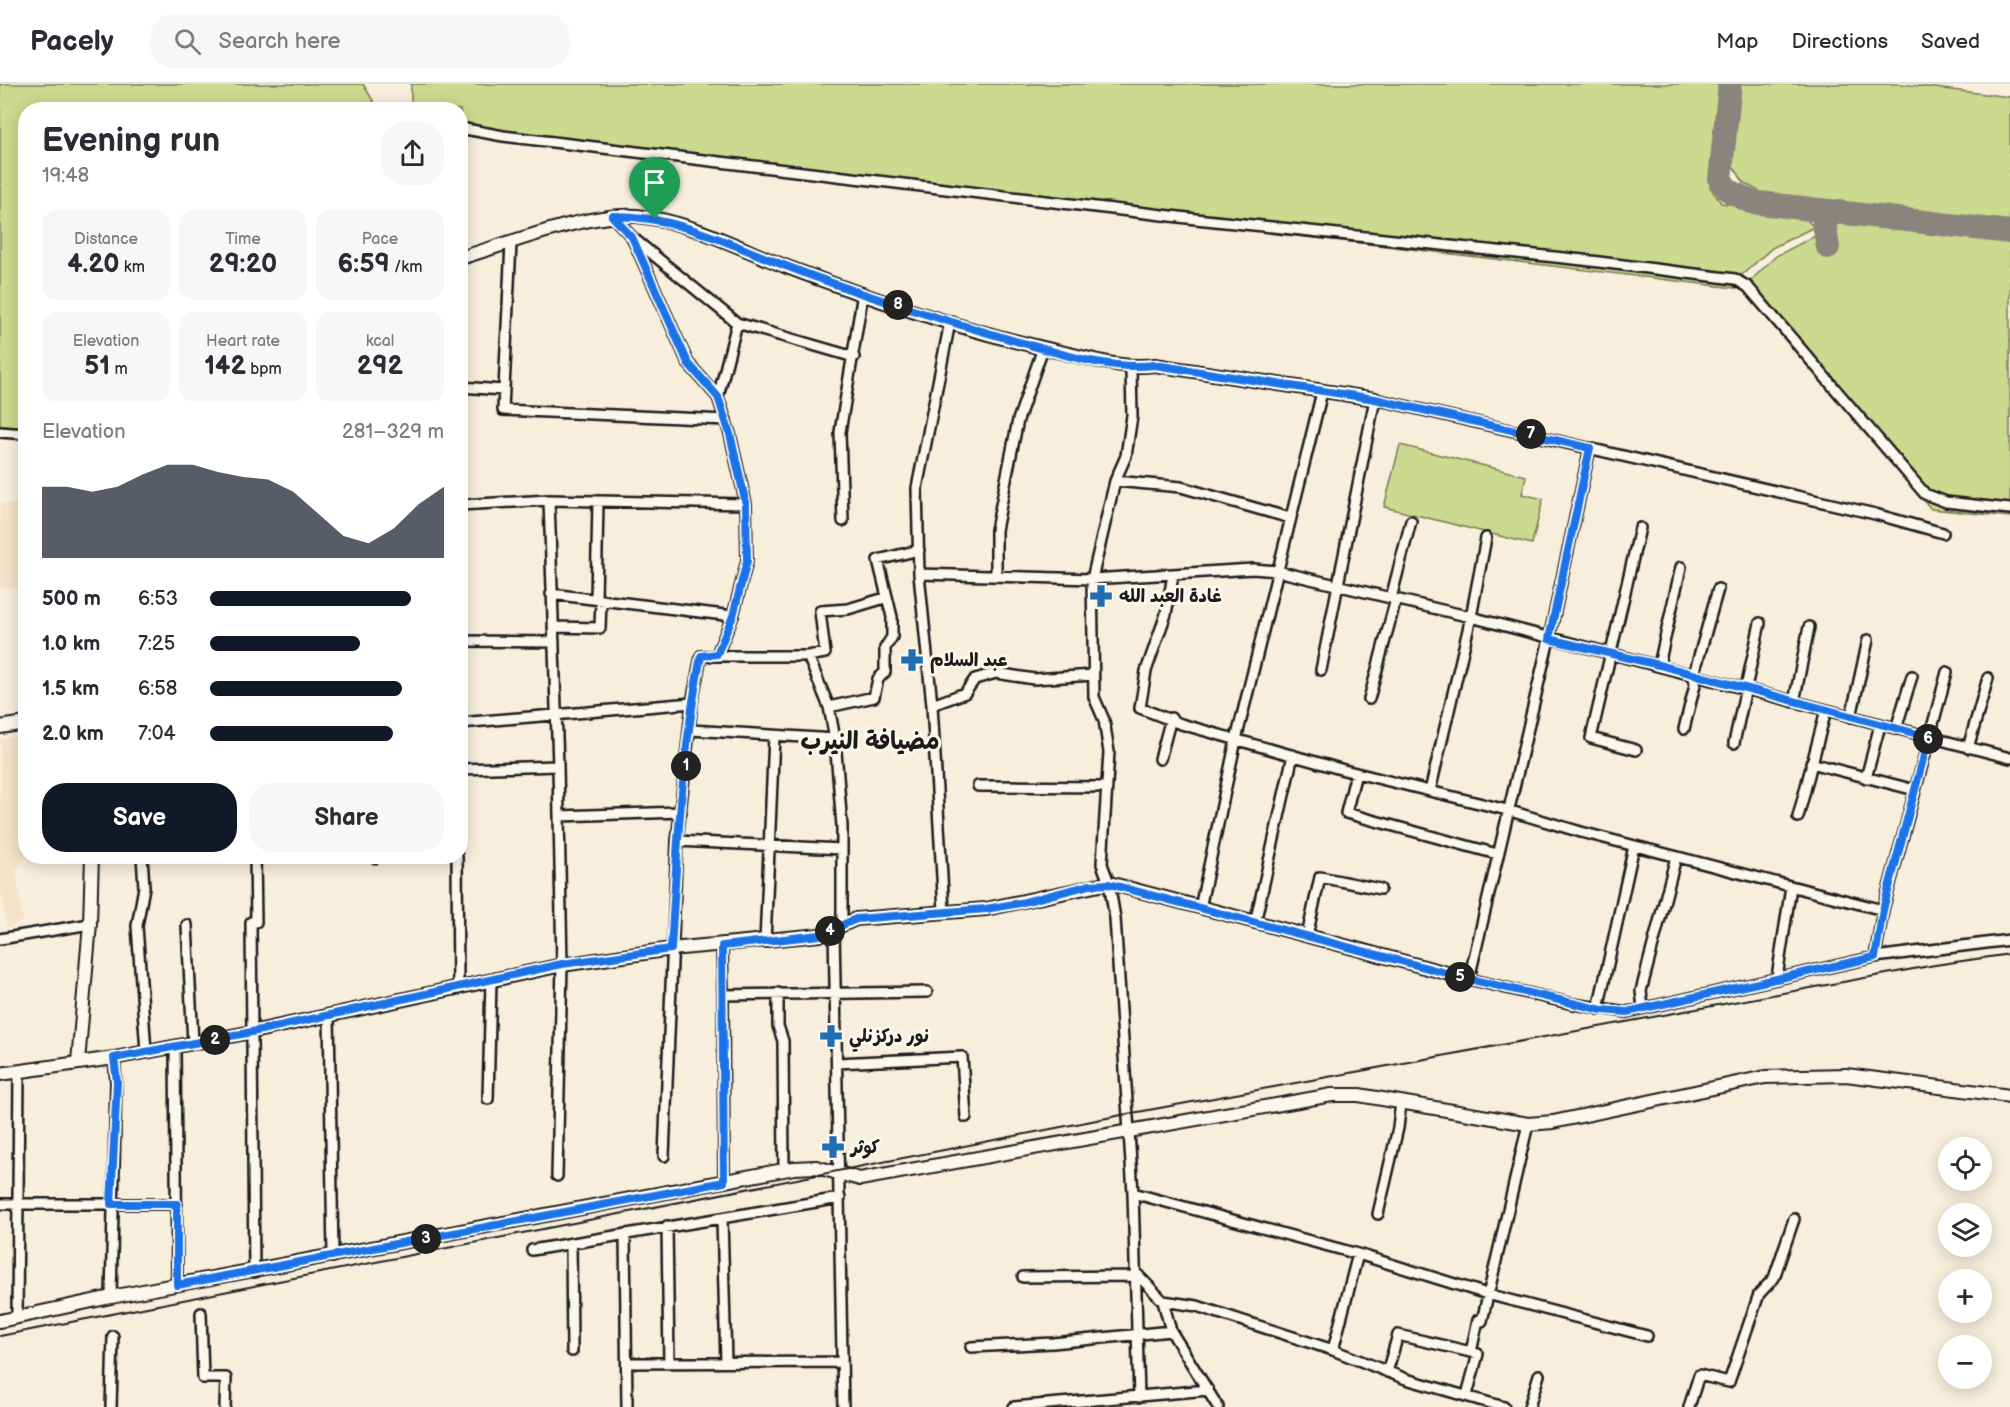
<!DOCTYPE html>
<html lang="en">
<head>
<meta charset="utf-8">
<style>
  :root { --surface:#fff; --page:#f7f7f7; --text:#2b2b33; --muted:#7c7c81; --line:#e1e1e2; --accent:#111827 }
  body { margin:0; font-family:"Balsamiq Sans","Playpen Sans Arabic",sans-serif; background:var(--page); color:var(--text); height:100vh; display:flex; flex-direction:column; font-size:22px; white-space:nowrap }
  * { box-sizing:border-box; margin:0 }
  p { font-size:20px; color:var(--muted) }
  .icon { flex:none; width:33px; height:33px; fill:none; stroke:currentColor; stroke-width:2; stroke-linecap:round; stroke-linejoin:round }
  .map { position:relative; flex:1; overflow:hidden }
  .panel { position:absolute; left:18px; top:18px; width:450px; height:762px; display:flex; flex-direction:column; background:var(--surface); border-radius:24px; box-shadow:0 3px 15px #0003 }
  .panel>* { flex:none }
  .controls { position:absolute; left:1938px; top:1053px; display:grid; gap:12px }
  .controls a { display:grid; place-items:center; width:54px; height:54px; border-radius:50%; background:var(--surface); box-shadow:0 3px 15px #0003; font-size:30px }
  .pin { position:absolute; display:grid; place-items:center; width:51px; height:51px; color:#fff; margin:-62px -26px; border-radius:50% 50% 50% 0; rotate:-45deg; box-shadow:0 0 6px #0007 }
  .pin .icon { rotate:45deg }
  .km { position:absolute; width:30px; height:30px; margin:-15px; border-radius:50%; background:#222; color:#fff; font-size:16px; line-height:30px; text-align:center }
  .round { display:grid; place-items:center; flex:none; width:63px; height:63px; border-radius:24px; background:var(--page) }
  .head { display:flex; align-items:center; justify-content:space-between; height:102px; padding:0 24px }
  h1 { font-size:33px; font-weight:600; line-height:45px }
  .stats { display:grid; grid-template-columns:repeat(3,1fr); gap:9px; height:102px; padding:6px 24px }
  .stats div { display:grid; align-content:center; border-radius:15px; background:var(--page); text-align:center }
  .stats b { font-size:26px; font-weight:600 }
  .stats small { font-size:16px; font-weight:400 }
  .stats p { font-size:16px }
  .chart { height:168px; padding:12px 24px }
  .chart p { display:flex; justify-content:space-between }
  .chart svg { width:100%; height:108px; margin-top:6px; fill:var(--accent); opacity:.7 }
  .action { display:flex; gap:12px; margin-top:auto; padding:12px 24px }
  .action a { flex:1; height:69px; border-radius:24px; background:var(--accent); color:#fff; font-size:24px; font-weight:600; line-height:69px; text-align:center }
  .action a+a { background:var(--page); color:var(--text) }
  ul { padding:0 24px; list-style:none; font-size:20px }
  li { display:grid; grid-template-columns:96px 72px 1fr; align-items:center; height:45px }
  li i { height:15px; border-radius:8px; background:var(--accent) }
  header { display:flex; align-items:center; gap:36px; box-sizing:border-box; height:84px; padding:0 30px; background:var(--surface); border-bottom:2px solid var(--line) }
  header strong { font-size:28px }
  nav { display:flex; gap:33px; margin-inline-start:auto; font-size:21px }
  .search { width:420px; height:54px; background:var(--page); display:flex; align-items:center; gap:15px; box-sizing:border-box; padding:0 21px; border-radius:24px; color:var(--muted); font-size:22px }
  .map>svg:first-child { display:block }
  .built { fill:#f4e3c9 }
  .green { fill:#cbda8e; stroke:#747b55; stroke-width:1.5 }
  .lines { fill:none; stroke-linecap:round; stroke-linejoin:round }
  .taxiway { stroke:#8a857c; stroke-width:24 }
  .street-casing { stroke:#1c1c1c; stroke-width:14 }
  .secondary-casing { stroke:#1c1c1c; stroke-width:16 }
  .street { stroke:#fbf7ec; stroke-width:9 }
  .secondary { stroke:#fbf7ec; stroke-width:12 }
  .rail { stroke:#1c1c1c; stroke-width:2 }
  .route-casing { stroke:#fff; stroke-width:12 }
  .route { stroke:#1a73e8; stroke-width:8 }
  .labels { text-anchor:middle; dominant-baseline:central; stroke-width:6; stroke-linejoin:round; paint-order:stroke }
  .poi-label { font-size:18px; font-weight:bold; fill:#1c1c1c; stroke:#fbf7ec; text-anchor:start }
  .district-label { font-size:24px; font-weight:bold; fill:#1c1c1c; stroke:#fbf7ec }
</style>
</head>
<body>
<header>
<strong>Pacely</strong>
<div class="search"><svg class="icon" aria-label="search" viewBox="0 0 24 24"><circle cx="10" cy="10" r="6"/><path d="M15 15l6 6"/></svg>Search here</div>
<nav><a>Map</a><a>Directions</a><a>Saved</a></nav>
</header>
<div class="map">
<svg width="2010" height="1323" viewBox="0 0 2010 1323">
  <rect width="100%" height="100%" fill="#f8eedc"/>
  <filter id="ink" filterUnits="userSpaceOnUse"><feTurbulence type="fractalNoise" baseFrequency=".0167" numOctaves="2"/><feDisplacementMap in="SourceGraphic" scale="12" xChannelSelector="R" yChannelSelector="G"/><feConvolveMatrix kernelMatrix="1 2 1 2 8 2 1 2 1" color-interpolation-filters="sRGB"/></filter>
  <g filter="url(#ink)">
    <!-- built -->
    <path class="built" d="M 25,419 L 25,503 L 0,504 L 0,420 Z
      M 25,651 L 26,773 L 16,786 L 23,836 L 7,843 L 0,802 L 0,655 Z"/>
    <!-- green -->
    <path class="green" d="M 0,0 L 363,0 L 378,25 L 26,26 L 25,355 L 0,354 Z
      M 411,0 L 1717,0 L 1722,9 L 1710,103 L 1721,119 L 1800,129 L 1814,143 L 1772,164 L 1742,191 L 1743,204 L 1776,172 L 1846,136 L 2010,155 L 2010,433 L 1931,425 L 1743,205 L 461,51 L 460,26 L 411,25 Z
      M 1742,0 L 1901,0 L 2010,13 L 2010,140 L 1769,113 L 1744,99 L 1728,74 L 1735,8 Z
      M 1400,361 L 1526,392 L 1522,410 L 1543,415 L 1532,460 L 1384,423 Z"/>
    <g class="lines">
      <!-- taxiway -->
      <path class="taxiway" d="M 1730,0 L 1720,95 L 1728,106 L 1751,118 L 2010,148
        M 1822,127 L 1828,163"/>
      <!-- street casing -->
      <g class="street-casing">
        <path id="street" d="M 460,44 L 503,52 L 1196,135 L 1583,176 L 1735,195 L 1748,203 L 1925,410 L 1946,418 L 2010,425
          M 612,132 L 632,153 L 688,279 L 718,313 L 730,350 L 746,420 L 747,477 L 733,532 L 717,570
          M 634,155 L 737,239 L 854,273
          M 511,159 L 503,326 L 726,336
          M 1131,284 L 1132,332 L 1126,372 L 1115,397 L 1092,495 L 1094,613 L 1104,636 L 1109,668 L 1102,780 L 1109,799 L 1115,834 L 1133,1109 L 1139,1313
          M 460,303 L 503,306
          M 718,313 L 737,239
          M 0,348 L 26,350
          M 1590,364 L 1549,555 L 1469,895 L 1573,920 L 1627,928 L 1875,873 L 2010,856
          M 1115,397 L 1181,403 L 1290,434
          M 549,416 L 558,682 L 562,881 L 557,1092
          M 460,421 L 549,416 L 746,420
          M 843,437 L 840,348 L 863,209
          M 919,490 L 1092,495 L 1253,485 L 1277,487 L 1471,533 L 2010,674
          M 996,491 L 996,446 L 1018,336 L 1043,264
          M 1173,491 L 1166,530 L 1146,587 L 1140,624 L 1181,640 L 1344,686 L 1507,726 L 1581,748 L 1883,826 L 1875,873
          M 551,510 L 733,532
          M 1391,514 L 1411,437
          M 596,515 L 598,418
          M 553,543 L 600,544 L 601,516
          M 460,557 L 554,558
          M 808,572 L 829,623 L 835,655 L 842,742 L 842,840
          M 1659,581 L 1681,483
          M 1321,586 L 1375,315 L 1875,430 L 1943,449
          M 1369,615 L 1396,515
          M 1794,618 L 1809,543
          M 932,621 L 965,609 L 975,595 L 996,589 L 1034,595 L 1093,591
          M 829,623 L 874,613 L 878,595 L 885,588 L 885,564 L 892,553 L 892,533 L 878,476 L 919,466
          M 1851,633 L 1868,556
          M 460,639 L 692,619
          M 1684,645 L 1695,601 L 1694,590 L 1718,505
          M 1896,645 L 1912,592
          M 691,646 L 835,655
          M 1734,659 L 1760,539
          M 1968,664 L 1988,594
          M 1636,666 L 1591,654 L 1640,444
          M 1160,675 L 1171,634
          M 1811,679 L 1915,706
          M 460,685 L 558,682
          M 1356,689 L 1346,729 L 1497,770
          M 1866,694 L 1880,641
          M 978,702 L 1107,703
          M 1430,707 L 1471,533 L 1486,454
          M 559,732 L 681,728
          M 1798,733 L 1826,626
          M 677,757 L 842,765
          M 142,772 L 144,803 L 137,842 L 146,967
          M 255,772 L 256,838
          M 375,772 L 375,774
          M 457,772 L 458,905
          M 1200,824 L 1236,656 L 1322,308
          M 1883,826 L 1947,588
          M 944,827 L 932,621 L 919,490 L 917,404 L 950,238
          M 251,838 L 254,1188
          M 1255,839 L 1293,671
          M 187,841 L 193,959
          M 834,846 L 843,1323
          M 1307,852 L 1320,793 L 1380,805
          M 0,855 L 90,840
          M 765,858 L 774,652
          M 722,862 L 723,911 L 927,908
          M 1777,893 L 1791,803
          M 778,909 L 778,942 L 783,957 L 784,1086
          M 723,911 L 724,1098
          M 1643,924 L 1641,907 L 1676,773
          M 1598,925 L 1634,762
          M 329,931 L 333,1173
          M 175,963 L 177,1201
          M 837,979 L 962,973 L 966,1033
          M 488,1015 L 491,897
          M 664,1072 L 677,757 L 692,619 L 701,572 L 808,572 L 825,569 L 820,527 L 848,525 L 885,514
          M 1133,1109 L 1358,1170 L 1487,1210 L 1647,1252
          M 0,1120 L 177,1120
          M 1378,1130 L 1398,1044 L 1401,1018
          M 722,1135 L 726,1278
          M 667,1142 L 669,1279
          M 625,1150 L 627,1323
          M 571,1159 L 572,1267
          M 532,1166 L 840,1114
          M 1135,1188 L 1163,1217 L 1197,1222 L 1333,1266 L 1406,1295 L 1504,1323
          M 1023,1193 L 1135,1192
          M 111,1213 L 116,998 L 114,974
          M 1163,1217 L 1171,1247 L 1218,1323
          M 201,1229 L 203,1294 L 226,1294 L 225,1323
          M 17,1234 L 19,989
          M 971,1263 L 1053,1259 L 1171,1247
          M 1333,1266 L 1358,1170
          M 627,1279 L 842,1278
          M 1387,1288 L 1398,1251 L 1471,1268
          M 1467,1311 L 1478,1270 L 1471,1268 L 1478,1236 L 1482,1237 L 1528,1040
          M 111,1323 L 113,1252
          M 1014,1323 L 1208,1306
          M 1529,1323 L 1539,1291
          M 1689,1323 L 1699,1291 L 1729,1298 L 1759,1210 L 1774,1194 L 1794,1135"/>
      </g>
      <!-- secondary casing -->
      <g class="secondary-casing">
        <path id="secondary" d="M 460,174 C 508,160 589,128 637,132 C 689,137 739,164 787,183 C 877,217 971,249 1065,269 C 1096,276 1123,285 1155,281 L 1375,315
          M 0,643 L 26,639
          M 78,978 L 90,840 L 92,772
          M 0,990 L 114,974 L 252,948 L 562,881 L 671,865 L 820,851 L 856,835 L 986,825 L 1109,799 L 1469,895
          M 0,1237 L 111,1213 L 794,1084 L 816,1083 L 860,1095 L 1332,1011 L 1359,1011 L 1528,1040 L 1553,1038 L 1765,993 L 1846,991 L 2010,1012"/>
      </g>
      <!-- street -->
      <use href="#street" class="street"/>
      <!-- secondary -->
      <use href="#secondary" class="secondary"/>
      <!-- rail -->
      <path class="rail" d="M 0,1252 L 1127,1030 L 1935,881 L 2010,870"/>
    </g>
  </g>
  <g class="lines" filter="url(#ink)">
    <!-- route casing -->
    <g class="route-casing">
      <path id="route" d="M 612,132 C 673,131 730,160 786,182 C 860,211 936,234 1012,256 C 1056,268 1108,287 1155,281 L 1375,315 L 1590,364 L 1549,555 L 1659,581 L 1929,653 L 1883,826 L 1875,873 L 1627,928 L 1602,926 L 1469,895 L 1109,800 L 1090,801 L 1020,819 L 986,825 L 856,835 L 820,851 L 722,862 L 724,1098 L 177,1201 L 177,1120 L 111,1120 L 117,998 L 114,974 L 252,948 L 562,880 L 671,865 C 677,767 682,667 701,572 L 717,570 L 733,532 L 747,477 L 746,420 L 730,350 L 718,313 L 688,279 L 632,153 Z"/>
    </g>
    <!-- route -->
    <use href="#route" class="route"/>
  </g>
  <!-- icons -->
  <defs>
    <g id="pharmacy-bare" transform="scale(1.8)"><path d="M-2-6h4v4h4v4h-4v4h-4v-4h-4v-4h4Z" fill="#1f6fb2" stroke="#fbf7ec" stroke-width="2.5" paint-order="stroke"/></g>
  </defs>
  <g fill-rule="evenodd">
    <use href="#pharmacy-bare" x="1101" y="512"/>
    <use href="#pharmacy-bare" x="912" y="576"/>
    <use href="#pharmacy-bare" x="831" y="952"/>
    <use href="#pharmacy-bare" x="833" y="1063"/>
  </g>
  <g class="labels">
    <!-- poi labels -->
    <g class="poi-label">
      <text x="1119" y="512">غادة العبد الله</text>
      <text x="930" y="576">عبد السلام</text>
      <text x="849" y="952">نور دركزنلي</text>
      <text x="851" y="1063">كوثر</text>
    </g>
    <!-- district labels -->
    <g class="district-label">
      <text x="870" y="657">مضيافة النيرب</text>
    </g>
  </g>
</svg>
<div class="controls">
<a><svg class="icon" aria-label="locate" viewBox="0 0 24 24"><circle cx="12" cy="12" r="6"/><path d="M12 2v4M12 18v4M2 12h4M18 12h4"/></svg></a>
<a><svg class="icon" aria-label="layers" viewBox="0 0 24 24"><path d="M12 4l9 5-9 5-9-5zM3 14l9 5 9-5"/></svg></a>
<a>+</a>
<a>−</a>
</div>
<div class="pin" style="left:655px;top:135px;background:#1e9e55"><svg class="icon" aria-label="arrive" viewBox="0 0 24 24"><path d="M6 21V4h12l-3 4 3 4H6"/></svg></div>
<b class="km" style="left:686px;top:682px">1</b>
<b class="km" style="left:215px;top:956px">2</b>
<b class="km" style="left:426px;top:1155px">3</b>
<b class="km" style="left:830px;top:847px">4</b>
<b class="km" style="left:1460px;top:893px">5</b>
<b class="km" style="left:1928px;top:655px">6</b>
<b class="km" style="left:1531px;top:350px">7</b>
<b class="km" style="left:898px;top:221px">8</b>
<section class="panel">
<div class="head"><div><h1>Evening run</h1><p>19:48</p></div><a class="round"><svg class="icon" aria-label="share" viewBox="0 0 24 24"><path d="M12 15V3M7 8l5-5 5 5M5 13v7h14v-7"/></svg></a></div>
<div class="stats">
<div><p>Distance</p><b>4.20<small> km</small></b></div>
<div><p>Time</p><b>29:20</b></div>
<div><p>Pace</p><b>6:59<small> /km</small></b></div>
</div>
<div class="stats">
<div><p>Elevation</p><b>51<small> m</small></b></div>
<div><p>Heart rate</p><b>142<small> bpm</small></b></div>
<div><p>kcal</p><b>292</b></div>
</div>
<div class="chart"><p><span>Elevation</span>281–329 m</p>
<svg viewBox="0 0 160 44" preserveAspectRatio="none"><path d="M0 44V15L10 15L20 17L30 15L40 10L50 6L60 6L70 9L80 11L90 12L100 17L110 26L120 35L130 38L140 32L150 22L160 15V44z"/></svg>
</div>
<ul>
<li><b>500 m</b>6:53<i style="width:86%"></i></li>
<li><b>1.0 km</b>7:25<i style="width:64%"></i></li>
<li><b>1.5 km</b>6:58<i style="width:82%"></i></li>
<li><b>2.0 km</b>7:04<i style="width:78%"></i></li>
</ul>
<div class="action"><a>Save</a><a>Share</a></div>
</section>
</div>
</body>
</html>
